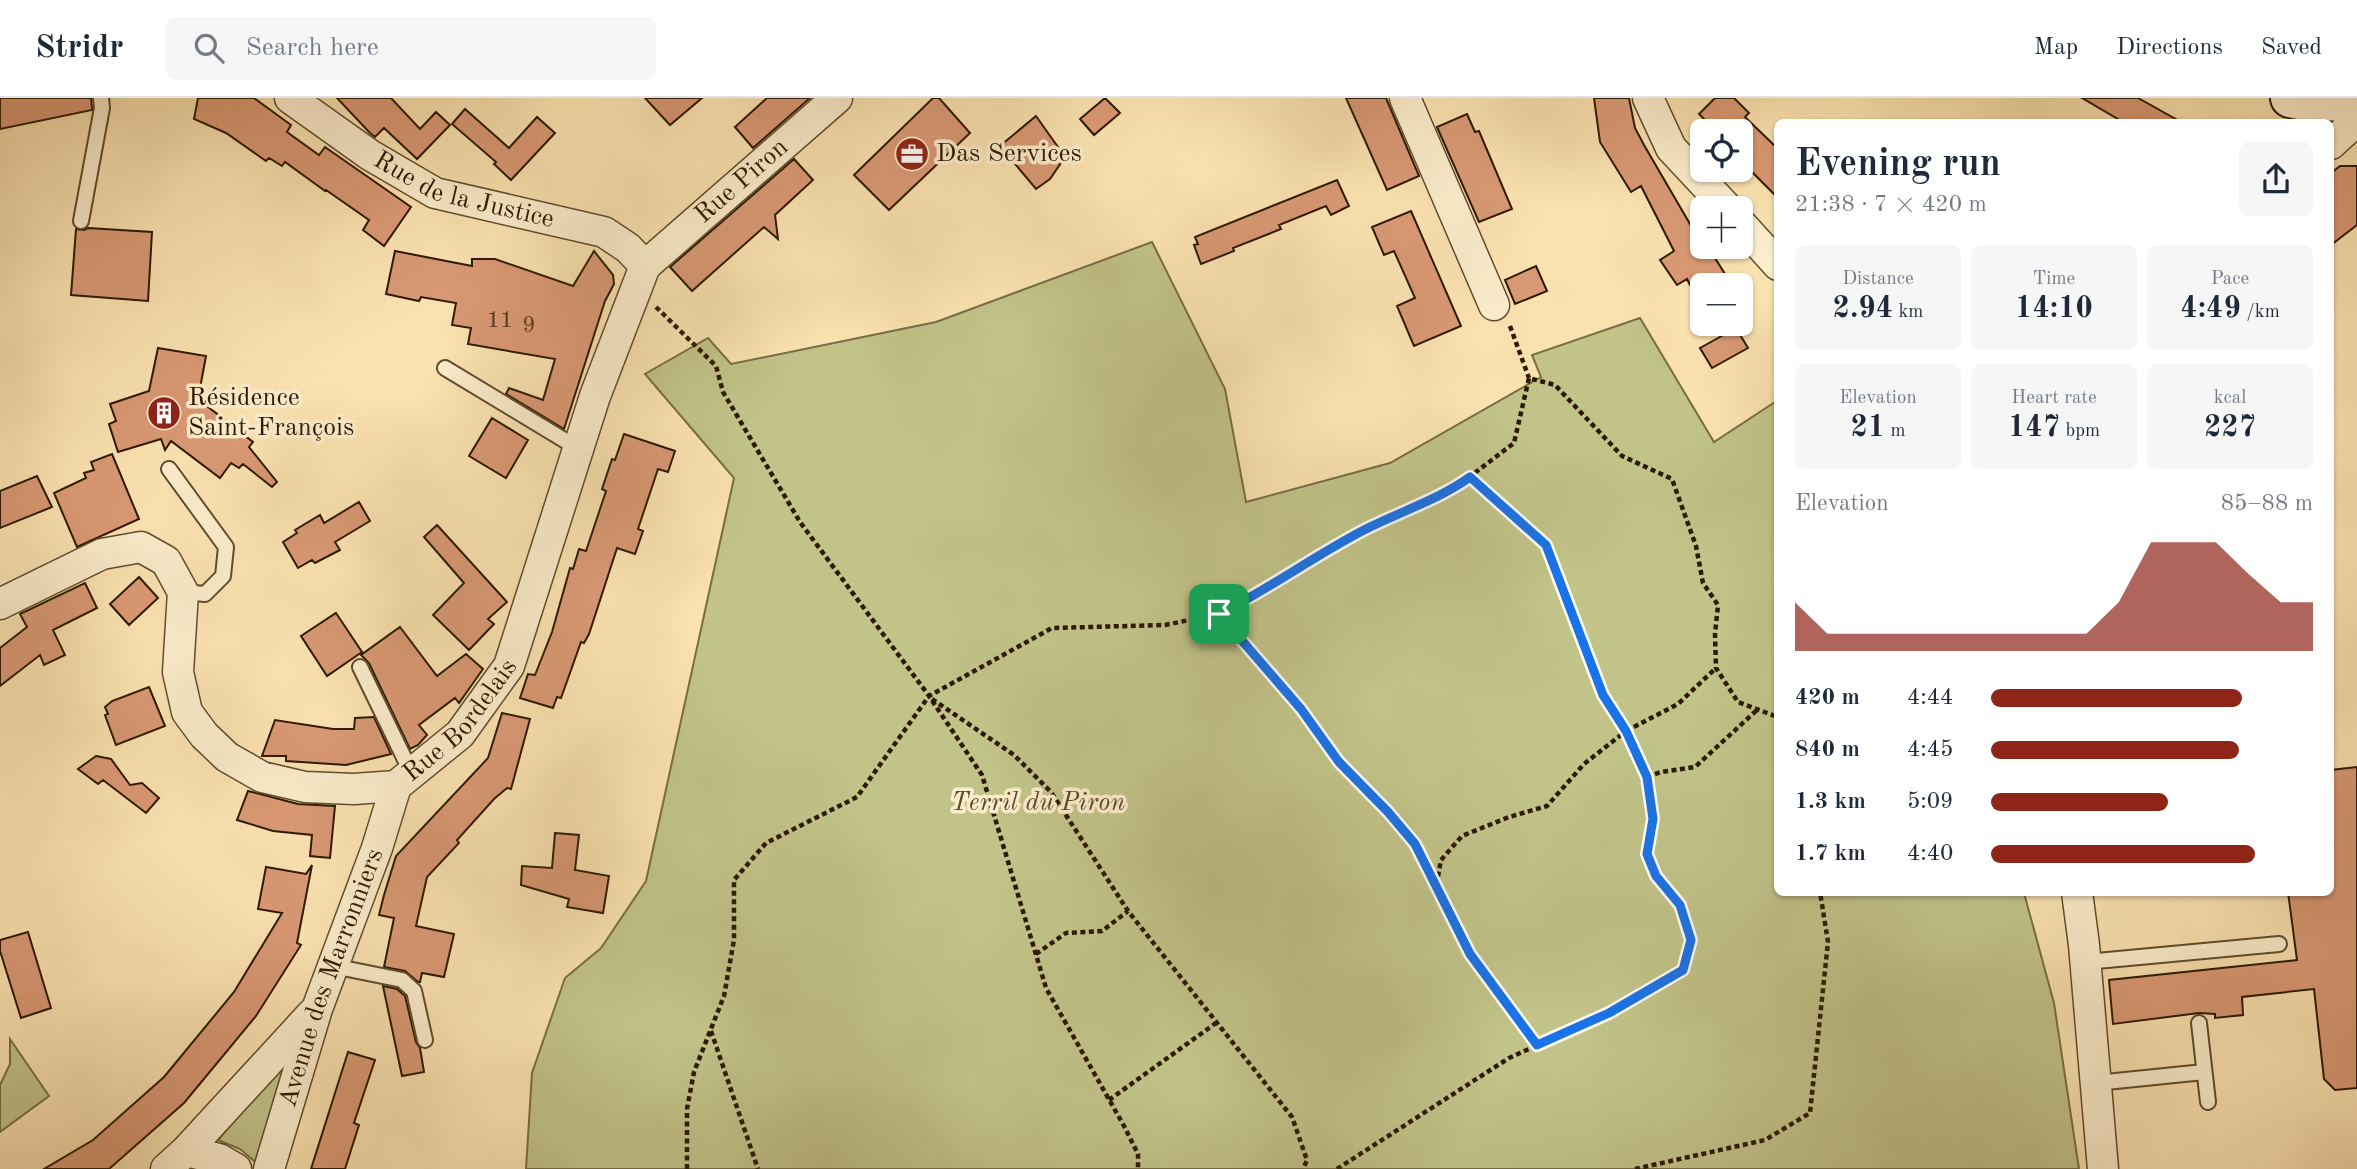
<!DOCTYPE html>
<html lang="en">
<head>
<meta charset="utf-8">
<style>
  :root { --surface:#fff; --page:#f6f6f7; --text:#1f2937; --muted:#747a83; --line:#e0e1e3; --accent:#8f2418 }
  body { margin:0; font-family:"Old Standard TT",serif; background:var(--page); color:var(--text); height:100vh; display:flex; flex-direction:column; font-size:26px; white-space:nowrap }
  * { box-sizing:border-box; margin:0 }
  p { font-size:23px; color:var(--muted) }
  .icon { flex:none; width:38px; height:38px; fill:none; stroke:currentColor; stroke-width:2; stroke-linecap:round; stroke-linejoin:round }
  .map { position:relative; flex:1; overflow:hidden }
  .drawer { position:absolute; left:1774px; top:21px; width:560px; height:777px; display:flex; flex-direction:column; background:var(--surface); border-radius:10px; box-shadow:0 2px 5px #0004 }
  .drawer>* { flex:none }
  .buttons { position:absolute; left:1690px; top:21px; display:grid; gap:14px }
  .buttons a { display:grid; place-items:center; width:63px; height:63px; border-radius:10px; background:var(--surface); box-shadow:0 2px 5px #0004; font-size:35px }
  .pin { position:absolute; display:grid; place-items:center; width:60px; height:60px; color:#fff; margin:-30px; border-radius:14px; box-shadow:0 4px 10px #0006 }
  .round { display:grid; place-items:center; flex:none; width:74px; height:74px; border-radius:10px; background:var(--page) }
  .overview { display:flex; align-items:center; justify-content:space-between; height:119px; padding:0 21px }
  h1 { font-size:38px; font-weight:700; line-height:52px }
  .figures { display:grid; grid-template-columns:repeat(3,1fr); gap:10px; height:119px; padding:7px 21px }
  .figures div { display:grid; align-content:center; border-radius:10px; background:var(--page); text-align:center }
  .figures b { font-size:30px; font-weight:700 }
  .figures small { font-size:19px; font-weight:400 }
  .figures p { font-size:19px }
  .chart { height:196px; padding:14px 21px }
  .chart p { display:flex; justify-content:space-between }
  .chart svg { width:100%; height:126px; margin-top:7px; fill:var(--accent); opacity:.7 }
  ul { padding:0 21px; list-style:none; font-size:23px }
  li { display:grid; grid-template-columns:112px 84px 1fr; align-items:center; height:52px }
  li i { height:18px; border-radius:9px; background:var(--accent) }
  header { display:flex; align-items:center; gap:42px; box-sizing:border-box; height:98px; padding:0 35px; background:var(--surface); border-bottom:2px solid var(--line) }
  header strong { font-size:33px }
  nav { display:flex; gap:38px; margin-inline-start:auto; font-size:24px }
  .search { width:490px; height:63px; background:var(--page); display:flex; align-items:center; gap:18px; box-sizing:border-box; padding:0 24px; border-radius:10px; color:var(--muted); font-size:26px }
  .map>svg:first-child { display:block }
  .green { fill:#c1c389; stroke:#776e44; stroke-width:2 }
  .building { fill:#d99974; stroke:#2d1900; stroke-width:2 }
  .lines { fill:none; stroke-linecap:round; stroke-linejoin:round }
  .lane-casing { stroke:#604c2c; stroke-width:18 }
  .street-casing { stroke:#604c2c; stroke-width:33 }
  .secondary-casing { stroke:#2d1900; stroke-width:42 }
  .path { stroke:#2d1900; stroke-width:4.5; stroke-dasharray:5 3.5; stroke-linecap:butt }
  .lane { stroke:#fcedcc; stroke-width:14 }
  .street { stroke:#fcedcc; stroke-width:30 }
  .secondary { stroke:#fcedcc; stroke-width:38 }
  .route-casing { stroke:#fff; stroke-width:14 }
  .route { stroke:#1a73e8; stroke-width:9 }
  .labels { text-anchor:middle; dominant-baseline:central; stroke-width:7; stroke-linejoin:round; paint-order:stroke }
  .number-label { font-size:23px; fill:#58391d }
  .poi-label { font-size:26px; fill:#2d1900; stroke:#fcedcc; text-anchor:start }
  .street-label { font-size:26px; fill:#2d1900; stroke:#fcedcc }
  .park-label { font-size:26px; font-style:italic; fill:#594c29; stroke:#fcedcc }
</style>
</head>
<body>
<header>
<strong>Stridr</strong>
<div class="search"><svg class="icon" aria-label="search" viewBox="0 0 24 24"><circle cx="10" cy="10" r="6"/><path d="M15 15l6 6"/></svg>Search here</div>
<nav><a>Map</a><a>Directions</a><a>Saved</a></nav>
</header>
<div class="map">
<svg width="2357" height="1071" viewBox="0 0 2357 1071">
  <rect width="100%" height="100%" fill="#fbe3b1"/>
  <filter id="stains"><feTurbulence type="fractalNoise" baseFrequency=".00286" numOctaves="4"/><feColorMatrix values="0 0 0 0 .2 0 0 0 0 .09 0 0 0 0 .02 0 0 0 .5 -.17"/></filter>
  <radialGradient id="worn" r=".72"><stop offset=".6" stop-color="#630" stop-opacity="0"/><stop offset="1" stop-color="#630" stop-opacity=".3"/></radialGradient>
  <!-- green -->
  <path class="green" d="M 1152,144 L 1225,291 L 1246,404 L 1390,365 L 1541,279 L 1532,257 L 1640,220 L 1714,344 L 1778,302 L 1778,794 L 2024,795 L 2054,905 L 2079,1071 L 526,1071 L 532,975 L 565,880 L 601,850 L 646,783 L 734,380 L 645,276 L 708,240 L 731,266 L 936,224 Z
    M 10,941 L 49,998 L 0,1034 L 0,987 L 10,966 Z
    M 286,962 L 293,965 L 260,1068 L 240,1051 L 218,1042 Z"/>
  <!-- building -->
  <path class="building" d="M 0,0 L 91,0 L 92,10 L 92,12 L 0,31 Z
    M 198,0 L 254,0 L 291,27 L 287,34 L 319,57 L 325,49 L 411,109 L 384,148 L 363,132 L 369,122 L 326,92 L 325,93 L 285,64 L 282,68 L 269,60 L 266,63 L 226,35 L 194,21 Z
    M 337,0 L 391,0 L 420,31 L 436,14 L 450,27 L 417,61 L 384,30 L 375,39 L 370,35 Z
    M 645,0 L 702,0 L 670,27 Z
    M 767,0 L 810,0 L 753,50 L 735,29 Z
    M 933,0 L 939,0 L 970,35 L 889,112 L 854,77 Z
    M 1105,0 L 1120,15 L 1094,37 L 1080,21 Z
    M 1346,0 L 1386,0 L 1419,78 L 1387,92 Z
    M 1594,0 L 1629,0 L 1635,30 L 1644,47 L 1697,138 L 1700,136 L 1703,140 L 1703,149 L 1708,149 L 1732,187 L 1690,187 L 1687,181 L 1677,187 L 1660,162 L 1674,153 L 1641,88 L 1631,94 L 1600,44 Z
    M 1715,0 L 1734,0 L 1749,15 L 1745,19 L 1778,51 L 1778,100 L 1741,63 L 1741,33 L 1716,33 L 1699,16 Z
    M 2082,0 L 2138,0 L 2181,24 L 2123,24 Z
    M 465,11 L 509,50 L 537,19 L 555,35 L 511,82 L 494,66 L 496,64 L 452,26 Z
    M 1467,16 L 1475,34 L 1479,33 L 1512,111 L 1479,124 L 1437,29 Z
    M 1036,18 L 1065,59 L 1050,81 L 1036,91 L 1000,48 Z
    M 794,61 L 813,82 L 775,117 L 778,141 L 764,129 L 692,193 L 670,169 Z
    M 2340,68 L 2357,68 L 2357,127 L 2331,147 L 2331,75 Z
    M 1337,82 L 1349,108 L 1331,117 L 1326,108 L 1279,127 L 1281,131 L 1233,150 L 1234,153 L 1201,166 L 1194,147 L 1198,146 L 1195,139 Z
    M 1411,113 L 1461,228 L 1414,248 L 1397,208 L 1415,200 L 1394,153 L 1384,157 L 1372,129 Z
    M 88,130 L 152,134 L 148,203 L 71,197 L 76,131 L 84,132 Z
    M 395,153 L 472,168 L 472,161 L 495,161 L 573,188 L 594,153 L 613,177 L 614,186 L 605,203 L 564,331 L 506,296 L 509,290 L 543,302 L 555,261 L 468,246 L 471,230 L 452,227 L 456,205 L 421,199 L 419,203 L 386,196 Z
    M 1536,168 L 1547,193 L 1515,206 L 1505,182 Z
    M 1736,230 L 1748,250 L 1712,270 L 1700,250 Z
    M 158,250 L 206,258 L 198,301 L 253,344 L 249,349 L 277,384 L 272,389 L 243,366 L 239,370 L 231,365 L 220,380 L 171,343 L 165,352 L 161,341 L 118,354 L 109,326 L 116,323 L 110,306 L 149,293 Z
    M 492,320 L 528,342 L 506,380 L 469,358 Z
    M 624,336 L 675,353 L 668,374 L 658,371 L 638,431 L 643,433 L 635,456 L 617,450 L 589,536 L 584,545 L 581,544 L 561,600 L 557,599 L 553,610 L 520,600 L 528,576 L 535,577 L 552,534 L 570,470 L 573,471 L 579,451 L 586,453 L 606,393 L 602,391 L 612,361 L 615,362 Z
    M 112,356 L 139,421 L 77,449 L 54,395 L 86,380 L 84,375 L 94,372 L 91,364 Z
    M 37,378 L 52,409 L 0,430 L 0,393 Z
    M 359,404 L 370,423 L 335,444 L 340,452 L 315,465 L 312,462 L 298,470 L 283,444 L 297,435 L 295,432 L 320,417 L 324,425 Z
    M 437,427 L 507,504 L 488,521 L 494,526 L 469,552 L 433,517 L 464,485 L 424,439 Z
    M 139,479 L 158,500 L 129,527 L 110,506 Z
    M 85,485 L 97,510 L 53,532 L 65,557 L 44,567 L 40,557 L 0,588 L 0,550 L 27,529 L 20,516 Z
    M 336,515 L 362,554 L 327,578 L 301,538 Z
    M 400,529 L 437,578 L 466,556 L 483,571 L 459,605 L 455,600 L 419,627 L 427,637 L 418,647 L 410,651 L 369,565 L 361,557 Z
    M 149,589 L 165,628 L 116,647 L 105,617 L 108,616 L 105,609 L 112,603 Z
    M 502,615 L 530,621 L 511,691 L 507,690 L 494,701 L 457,742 L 459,745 L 427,779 L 416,828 L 454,836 L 444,879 L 422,875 L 420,884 L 418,884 L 405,873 L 384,869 L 394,820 L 379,817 L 384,797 L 396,758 L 488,660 Z
    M 374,619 L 391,656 L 346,667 L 286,663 L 286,658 L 262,658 L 275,622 L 333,631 L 354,631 L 355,620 Z
    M 96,658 L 111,661 L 130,687 L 142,685 L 159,700 L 146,715 L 103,682 L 98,686 L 78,671 Z
    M 2357,669 L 2357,990 L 2335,992 L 2324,981 L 2314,891 L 2242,899 L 2243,917 L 2215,920 L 2215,916 L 2199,915 L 2113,926 L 2109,882 L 2297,862 L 2288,794 L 2331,794 L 2331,672 Z
    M 248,693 L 298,706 L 335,708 L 330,760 L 310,758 L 312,737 L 273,733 L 237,722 Z
    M 555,735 L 579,737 L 575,772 L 609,778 L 603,815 L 567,809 L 569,801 L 521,787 L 522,768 L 552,770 Z
    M 312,767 L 297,845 L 301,847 L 256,918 L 184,1005 L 109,1071 L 44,1071 L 93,1042 L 164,979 L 234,894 L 282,815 L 258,811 L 266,769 L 306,776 Z
    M 28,834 L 51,910 L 21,920 L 0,853 L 0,842 Z
    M 383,888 L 397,891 L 405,898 L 416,944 L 420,950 L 424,974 L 402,978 Z
    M 348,954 L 375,962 L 354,1025 L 359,1027 L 345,1071 L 311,1071 Z"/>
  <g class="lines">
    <!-- lane casing -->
    <g class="lane-casing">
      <path id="lane" d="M 81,123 L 102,10 L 101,0
        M 445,270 L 579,351
        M 169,371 L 226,449 L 223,478 L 205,496 L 183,494
        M 360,569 L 412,676
        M 2086,864 L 2279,846
        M 333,868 L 402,882 L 414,893 L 425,942
        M 2199,925 L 2208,1004
        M 2096,985 L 2204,974"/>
    </g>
    <!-- street casing -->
    <g class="street-casing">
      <g id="street">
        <path id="s1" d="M 290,0 L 370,57 L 435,95 L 604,134 L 628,150 L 645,168"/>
        <path d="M 1405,0 L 1494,207"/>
        <path d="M 1648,0 L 1671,50 L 1727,110"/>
        <path d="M 2331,46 L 2357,22"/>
        <path d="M 1741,126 L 1778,167"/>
        <path id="s2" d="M 0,506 L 102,456 L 141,449 L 166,463 L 183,494 L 178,574 L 187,614 L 204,637 L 227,659 L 262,679 L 305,689 L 354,691 L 396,688 L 460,636 L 509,568 L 595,298 L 645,168 L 837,0"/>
        <path d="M 2077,794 L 2084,847 L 2103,1071"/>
        <path d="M 186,1053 L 219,1061 L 236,1071"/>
        <path d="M 166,1071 L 186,1053 L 312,916"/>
        <path id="s3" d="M 269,1071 L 317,911 L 377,750 L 396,688"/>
      </g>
    </g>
    <!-- secondary casing -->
    <g class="secondary-casing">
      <path id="secondary" d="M 2290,0 L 2305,3 L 2357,4"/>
    </g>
    <!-- path -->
    <path class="path" d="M 656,209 L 716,268 L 723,294 L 800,424 L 929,598 L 982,677 L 1046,890 L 1124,1028 L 1138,1056 L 1138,1071
      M 1510,228 L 1529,280
      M 1470,379 L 1547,447 L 1603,597 L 1626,633 L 1678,606 L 1716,570
      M 1219,516 L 1301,612 L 1339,664 L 1388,714 L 1415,746 L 1470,856 L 1537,947
      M 932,601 L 1014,657 L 1051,694 L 1128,813 L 1292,1019 L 1307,1062 L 1303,1071
      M 1647,679 L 1661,674 L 1695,669 L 1757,612
      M 1036,856 L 1066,835 L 1102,833 L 1128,813
      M 711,933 L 758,1071
      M 1109,1002 L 1216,925
      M 687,1071 L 687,1011 L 694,974 L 724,898 L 734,842 L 734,782 L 766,745 L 857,699 L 929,598 L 1052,530 L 1165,527 L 1219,516 L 1248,502 L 1288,475 L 1365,431 L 1455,390 L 1514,345 L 1529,280 L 1555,287 L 1622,358 L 1672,381 L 1696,448 L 1703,485 L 1718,507 L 1715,536 L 1716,570 L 1738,604 L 1778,619
      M 1337,1071 L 1509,960 L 1609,915 L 1683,872 L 1691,842 L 1680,807 L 1656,778 L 1647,756 L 1653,721 L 1647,679 L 1626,633 L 1584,666 L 1547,708 L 1509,719 L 1462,738 L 1441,762 L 1436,789
      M 1635,1071 L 1765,1042 L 1810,1015 L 1828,844 L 1820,794"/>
    <!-- lane -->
    <use href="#lane" class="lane"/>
    <!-- street -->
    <use href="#street" class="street"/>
    <!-- secondary -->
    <use href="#secondary" class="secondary"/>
  </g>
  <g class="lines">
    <!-- route casing -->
    <g class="route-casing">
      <path id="route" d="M 1470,379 L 1546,447 L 1603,597 L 1626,633 L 1647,679 L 1653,721 L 1647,756 L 1656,778 L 1680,807 L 1691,842 L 1683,872 L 1609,915 L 1537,947 L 1470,856 L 1415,746 L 1388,714 L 1339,664 L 1301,611 L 1219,516 C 1269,491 1314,458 1364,432 C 1399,414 1438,402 1470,379 Z"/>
    </g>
    <!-- route -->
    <use href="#route" class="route"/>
  </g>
  <!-- icons -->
  <defs>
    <g id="office-disc" transform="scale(1.75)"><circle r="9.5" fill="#8f2418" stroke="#fcedcc"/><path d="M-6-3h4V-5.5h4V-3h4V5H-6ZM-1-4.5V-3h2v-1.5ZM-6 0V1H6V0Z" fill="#fff"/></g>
    <g id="building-disc" transform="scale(1.75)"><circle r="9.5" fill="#8f2418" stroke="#fcedcc"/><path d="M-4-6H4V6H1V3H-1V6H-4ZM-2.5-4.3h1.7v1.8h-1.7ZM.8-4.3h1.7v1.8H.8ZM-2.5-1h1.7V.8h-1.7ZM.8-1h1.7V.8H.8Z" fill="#fff"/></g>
  </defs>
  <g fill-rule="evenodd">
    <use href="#office-disc" x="912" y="56"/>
    <use href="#building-disc" x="164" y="315"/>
  </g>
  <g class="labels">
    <!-- number labels -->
    <g class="number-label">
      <text x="500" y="222">11</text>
      <text x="529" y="227">9</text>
    </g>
    <!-- poi labels -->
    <g class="poi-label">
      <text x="936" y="56">Das Services</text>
      <text x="188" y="300">Résidence<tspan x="188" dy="30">Saint-François</tspan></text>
    </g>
    <!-- street labels -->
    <g class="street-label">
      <text stroke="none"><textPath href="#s2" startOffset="1292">Rue Piron</textPath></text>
      <text stroke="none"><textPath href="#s1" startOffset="200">Rue de la Justice</textPath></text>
      <text stroke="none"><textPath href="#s2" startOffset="667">Rue Bordelais</textPath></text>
      <text stroke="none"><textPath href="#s3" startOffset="201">Avenue des Marronniers</textPath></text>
    </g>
    <!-- park labels -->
    <g class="park-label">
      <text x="1038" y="705">Terril du Piron</text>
    </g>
  </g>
  <rect width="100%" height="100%" filter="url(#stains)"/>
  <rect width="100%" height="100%" fill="url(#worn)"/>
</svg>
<div class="buttons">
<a><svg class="icon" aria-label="locate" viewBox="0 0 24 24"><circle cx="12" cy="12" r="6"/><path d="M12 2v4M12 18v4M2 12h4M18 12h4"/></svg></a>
<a>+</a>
<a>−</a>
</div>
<div class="pin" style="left:1219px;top:516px;background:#1e9e55"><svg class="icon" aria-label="arrive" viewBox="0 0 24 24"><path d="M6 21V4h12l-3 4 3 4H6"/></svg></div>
<section class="drawer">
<div class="overview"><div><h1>Evening run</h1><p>21:38 · 7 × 420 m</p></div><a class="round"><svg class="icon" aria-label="share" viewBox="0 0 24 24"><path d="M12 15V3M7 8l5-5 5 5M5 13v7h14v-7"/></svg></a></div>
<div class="figures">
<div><p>Distance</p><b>2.94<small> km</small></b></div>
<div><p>Time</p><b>14:10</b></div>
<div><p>Pace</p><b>4:49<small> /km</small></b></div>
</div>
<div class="figures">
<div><p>Elevation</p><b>21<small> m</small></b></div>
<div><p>Heart rate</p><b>147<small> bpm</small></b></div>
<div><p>kcal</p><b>227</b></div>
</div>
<div class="chart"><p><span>Elevation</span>85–88 m</p>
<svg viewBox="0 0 160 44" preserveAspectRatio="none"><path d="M0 44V27L10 38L20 38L30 38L40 38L50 38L60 38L70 38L80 38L90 38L100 27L110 6L120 6L130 6L140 17L150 27L160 27V44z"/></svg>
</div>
<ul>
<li><b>420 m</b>4:44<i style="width:78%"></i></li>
<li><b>840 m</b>4:45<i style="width:77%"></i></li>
<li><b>1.3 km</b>5:09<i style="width:55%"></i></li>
<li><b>1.7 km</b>4:40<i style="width:82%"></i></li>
</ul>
</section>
</div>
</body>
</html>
